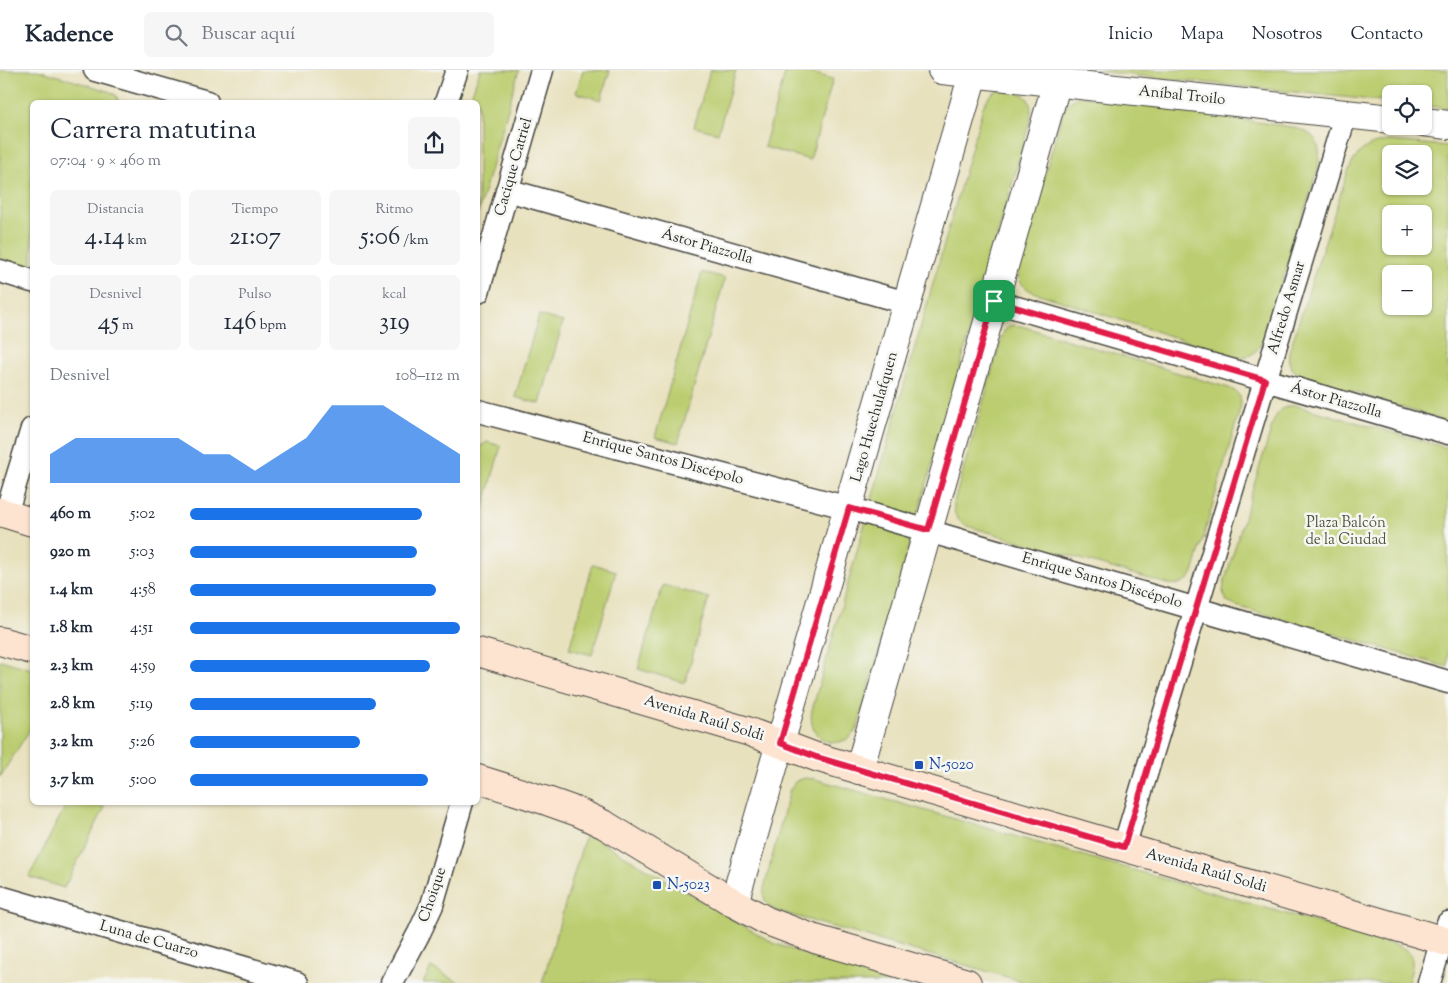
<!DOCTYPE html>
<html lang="es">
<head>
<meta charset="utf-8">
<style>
  :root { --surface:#fff; --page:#f6f6f7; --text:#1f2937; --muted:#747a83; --line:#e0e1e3; --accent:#1a73e8 }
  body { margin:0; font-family:"Sorts Mill Goudy",serif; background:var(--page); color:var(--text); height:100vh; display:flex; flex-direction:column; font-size:19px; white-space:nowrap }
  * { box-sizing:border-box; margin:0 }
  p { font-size:16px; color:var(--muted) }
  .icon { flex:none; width:28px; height:28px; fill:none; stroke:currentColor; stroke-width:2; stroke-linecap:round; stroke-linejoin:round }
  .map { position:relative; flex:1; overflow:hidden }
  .details { position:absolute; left:30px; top:30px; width:450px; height:705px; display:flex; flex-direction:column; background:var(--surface); border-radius:8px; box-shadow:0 1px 4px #0004 }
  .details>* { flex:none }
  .buttons { position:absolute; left:1382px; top:15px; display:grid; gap:10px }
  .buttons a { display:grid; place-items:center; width:50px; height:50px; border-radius:8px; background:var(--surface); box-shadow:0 1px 4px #0004; font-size:25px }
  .pin { position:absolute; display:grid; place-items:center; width:42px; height:42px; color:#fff; margin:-21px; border-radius:10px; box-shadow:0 2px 8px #0006 }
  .round { display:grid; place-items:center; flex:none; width:52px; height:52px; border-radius:8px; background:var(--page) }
  .head { display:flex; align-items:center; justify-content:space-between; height:85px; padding:0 20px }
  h1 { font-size:28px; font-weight:600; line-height:38px }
  .figures { display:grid; grid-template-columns:repeat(3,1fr); gap:8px; height:85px; padding:5px 20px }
  .figures div { display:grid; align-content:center; border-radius:8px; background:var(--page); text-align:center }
  .figures b { font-size:25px; font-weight:600 }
  .figures small { font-size:14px; font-weight:400 }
  .figures p { font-size:14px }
  .chart { height:140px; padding:10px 20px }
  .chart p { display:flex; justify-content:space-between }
  .chart svg { width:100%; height:90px; margin-top:5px; fill:var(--accent); opacity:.7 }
  ul { padding:0 20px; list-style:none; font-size:16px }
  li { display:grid; grid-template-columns:80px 60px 1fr; align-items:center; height:38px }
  li i { height:12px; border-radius:6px; background:var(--accent) }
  header { display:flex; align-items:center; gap:30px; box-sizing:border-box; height:70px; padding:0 25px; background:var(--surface); border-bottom:1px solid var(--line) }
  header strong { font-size:24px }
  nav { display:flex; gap:28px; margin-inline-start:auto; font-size:18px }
  .search { width:350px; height:45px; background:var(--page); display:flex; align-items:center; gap:12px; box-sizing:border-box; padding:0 18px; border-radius:8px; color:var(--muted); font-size:19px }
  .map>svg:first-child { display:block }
  .green { fill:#bbcd70; stroke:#737c4e; fill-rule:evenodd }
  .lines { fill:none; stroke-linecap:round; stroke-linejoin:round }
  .minor-casing { stroke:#474641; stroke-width:25 }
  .tertiary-casing { stroke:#474641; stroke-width:30 }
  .secondary-casing { stroke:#474641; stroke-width:30 }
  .minor { stroke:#fff; stroke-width:22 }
  .tertiary { stroke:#fff; stroke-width:28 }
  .secondary { stroke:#fde4d1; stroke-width:28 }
  .route-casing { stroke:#fff; stroke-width:10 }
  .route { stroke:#e11d48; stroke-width:6 }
  .transit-dot { fill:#1a4fb4; stroke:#f6f6f2; stroke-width:2 }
  .labels { text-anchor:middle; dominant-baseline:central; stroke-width:5; stroke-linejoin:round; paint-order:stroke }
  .street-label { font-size:15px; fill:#2b2b2b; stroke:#f6f6f2 }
  .park-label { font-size:15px; fill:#4f543c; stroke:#f6f6f2 }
  .transit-label { font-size:15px; fill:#164399; stroke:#f6f6f2; text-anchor:start }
</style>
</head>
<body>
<header>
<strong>Kadence</strong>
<div class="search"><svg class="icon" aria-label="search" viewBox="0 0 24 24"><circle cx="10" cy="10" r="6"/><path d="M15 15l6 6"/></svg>Buscar aquí</div>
<nav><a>Inicio</a><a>Mapa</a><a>Nosotros</a><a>Contacto</a></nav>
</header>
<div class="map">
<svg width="1448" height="913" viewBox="0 0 1448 913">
  <rect width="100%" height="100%" fill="#f6f6f2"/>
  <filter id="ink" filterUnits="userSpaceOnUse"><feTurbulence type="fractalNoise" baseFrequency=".02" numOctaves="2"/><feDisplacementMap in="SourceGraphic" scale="10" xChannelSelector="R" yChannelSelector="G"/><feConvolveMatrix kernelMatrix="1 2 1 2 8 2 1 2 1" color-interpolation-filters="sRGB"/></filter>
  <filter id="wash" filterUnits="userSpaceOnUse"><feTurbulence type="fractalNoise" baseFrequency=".0096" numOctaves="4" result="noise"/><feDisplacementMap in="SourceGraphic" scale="20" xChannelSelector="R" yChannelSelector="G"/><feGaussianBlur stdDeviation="1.12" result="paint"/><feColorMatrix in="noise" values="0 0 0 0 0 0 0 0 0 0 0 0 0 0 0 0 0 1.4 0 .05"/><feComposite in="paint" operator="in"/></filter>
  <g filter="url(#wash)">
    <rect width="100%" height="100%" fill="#e8e1bd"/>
    <!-- green -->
    <path class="green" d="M 0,0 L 38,0 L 108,21 L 116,25 L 119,32 L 32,32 L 32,201 L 0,192 Z
      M 480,0 L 519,0 L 478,143 L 478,32 L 469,32 Z
      M 583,0 L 610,0 L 601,30 L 576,23 Z
      M 710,0 L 736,0 L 718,63 L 694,57 Z
      M 786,0 L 802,0 L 833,9 L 810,90 L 764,77 Z
      M 1084,0 L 1448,0 L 1448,38 L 1424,36 L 1424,24 L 1391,24 L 1391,32 Z
      M 998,20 C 1020,22 1035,22 1030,51 L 857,659 C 840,685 806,671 812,640 L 983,37 C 987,29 990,24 998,20 Z
      M 1082,26 L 1291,57 C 1318,63 1323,75 1317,102 L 1264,268 C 1257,282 1252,288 1236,287 L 1033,222 C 1019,215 1016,207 1019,193 L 1062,45 C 1066,35 1071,28 1082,26 Z
      M 1390,71 L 1448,76 L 1448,352 L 1303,306 C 1292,301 1287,295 1289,282 L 1348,101 C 1358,80 1367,73 1390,71 ZM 1391,84 L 1424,84 L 1424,116 L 1391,116 ZM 1391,144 L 1424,144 L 1424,176 L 1391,176 ZM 1391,204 L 1424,204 L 1424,236 L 1391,236 Z
      M 702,202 L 725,208 L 678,373 L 655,367 Z
      M 539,245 L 563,252 L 540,334 L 515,327 Z
      M 1011,255 L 1021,256 L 1229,318 C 1239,322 1243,328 1240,339 L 1194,500 C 1189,513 1180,516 1167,514 L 967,456 C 956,451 953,443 954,432 L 1002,267 L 1004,261 Z
      M 1294,335 L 1448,378 L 1448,597 L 1236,536 L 1227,532 L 1223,522 L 1224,513 L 1274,350 C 1278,341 1284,336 1294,335 Z
      M 487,372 L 501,376 L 478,458 L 478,378 Z
      M 593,494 L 616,501 L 592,585 L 569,579 Z
      M 663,515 L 709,528 L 685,613 L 638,599 Z
      M 0,590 L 32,599 L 32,656 L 0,707 Z
      M 805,708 L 815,709 L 1399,876 C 1418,885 1412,897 1408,913 L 1028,913 L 777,841 C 764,835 762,827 765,814 L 790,719 L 796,711 Z
      M 67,733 L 90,733 L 105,737 L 64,818 L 29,807 Z
      M 586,763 L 773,873 L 799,882 L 904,913 L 542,913 Z
      M 431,897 L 460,913 L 423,913 Z"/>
  </g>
  <g filter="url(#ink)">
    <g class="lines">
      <!-- minor casing -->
      <g class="minor-casing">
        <path id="minor" d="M 95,0 L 207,32
          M 446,32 L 457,0
          M 507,120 L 907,233
          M 0,201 L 32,211
          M 478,222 L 542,0
          M 993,231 L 1448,363
          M 478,341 L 849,438 L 1448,612
          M 6,444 L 32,359
          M 1124,777 L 1346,43
          M 0,827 L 297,913
          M 392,913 L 419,863 L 432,835 L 462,732
          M 1429,913 L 1442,870 L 1448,853"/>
      </g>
      <!-- tertiary casing -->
      <g class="tertiary-casing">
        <path id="tertiary" d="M 942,0 L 1391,49
          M 1424,52 L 1448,55
          M 859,700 L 1057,12
          M 734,833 L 973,4"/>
      </g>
      <!-- secondary casing -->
      <g class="secondary-casing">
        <path id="secondary" d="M 0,442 L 32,452
          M 0,571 L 32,580
          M 478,582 L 747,661 L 816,687 L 1448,872
          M 478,709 L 547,731 L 578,742 L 605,755 L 734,833 L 767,851 L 815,869 L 967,913"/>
      </g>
      <!-- minor -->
      <use href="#minor" class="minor"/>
      <!-- tertiary -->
      <use href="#tertiary" class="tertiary"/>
      <!-- secondary -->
      <use href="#secondary" class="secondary"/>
    </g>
  </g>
  <g class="lines" filter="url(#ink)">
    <!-- route casing -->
    <g class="route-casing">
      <path id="route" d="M 994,231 L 1265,310 L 1124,777 L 816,687 L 780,673 L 849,438 L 928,460 Z"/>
    </g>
    <!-- route -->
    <use href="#route" class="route"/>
  </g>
  <!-- markers -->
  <g class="transit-dot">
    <rect x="914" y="690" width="10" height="10" rx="2.5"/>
    <rect x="652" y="810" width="10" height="10" rx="2.5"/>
  </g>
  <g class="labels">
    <!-- street labels -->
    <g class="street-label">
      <text transform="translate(1182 26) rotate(6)">Aníbal Troilo</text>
      <text transform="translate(514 97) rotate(-74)">Cacique Catriel</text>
      <text transform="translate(707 177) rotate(16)">Ástor Piazzolla</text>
      <text transform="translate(1287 238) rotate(-73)">Alfredo Asmar</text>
      <text transform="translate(1336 331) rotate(16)">Ástor Piazzolla</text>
      <text transform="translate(875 347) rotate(-74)">Lago Huechulafquen</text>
      <text transform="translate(663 389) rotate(15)">Enrique Santos Discépolo</text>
      <text transform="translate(1102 511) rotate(16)">Enrique Santos Discépolo</text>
      <text transform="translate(704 649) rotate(17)">Avenida Raúl Soldi</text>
      <text transform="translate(1206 801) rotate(16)">Avenida Raúl Soldi</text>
      <text transform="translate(433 825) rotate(-71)">Choique</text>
      <text transform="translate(149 870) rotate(16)">Luna de Cuarzo</text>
    </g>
    <!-- park labels -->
    <g class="park-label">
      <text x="1346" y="453">Plaza Balcón<tspan x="1346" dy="17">de la Ciudad</tspan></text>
    </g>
    <!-- transit labels -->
    <g class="transit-label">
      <text x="929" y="695">N-5020</text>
      <text x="667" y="815">N-5023</text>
    </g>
  </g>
</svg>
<div class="buttons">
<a><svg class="icon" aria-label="locate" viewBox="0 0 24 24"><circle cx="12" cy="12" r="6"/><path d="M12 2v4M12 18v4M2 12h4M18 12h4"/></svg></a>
<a><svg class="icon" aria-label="layers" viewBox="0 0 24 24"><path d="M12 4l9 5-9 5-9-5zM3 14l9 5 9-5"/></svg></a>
<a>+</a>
<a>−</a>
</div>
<div class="pin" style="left:994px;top:231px;background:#1e9e55"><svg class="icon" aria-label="arrive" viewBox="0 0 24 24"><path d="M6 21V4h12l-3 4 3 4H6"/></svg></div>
<section class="details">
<div class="head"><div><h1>Carrera matutina</h1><p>07:04 · 9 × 460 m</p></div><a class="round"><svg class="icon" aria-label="share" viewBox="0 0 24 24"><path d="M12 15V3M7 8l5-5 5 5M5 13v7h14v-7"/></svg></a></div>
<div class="figures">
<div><p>Distancia</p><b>4.14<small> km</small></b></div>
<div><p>Tiempo</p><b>21:07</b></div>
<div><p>Ritmo</p><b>5:06<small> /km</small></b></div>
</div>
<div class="figures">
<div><p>Desnivel</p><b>45<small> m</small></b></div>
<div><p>Pulso</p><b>146<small> bpm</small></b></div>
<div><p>kcal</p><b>319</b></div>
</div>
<div class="chart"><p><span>Desnivel</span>108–112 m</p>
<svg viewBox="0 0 160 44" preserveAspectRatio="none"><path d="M0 44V30L10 22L20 22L30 22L40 22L50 22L60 30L70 30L80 38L90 30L100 22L110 6L120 6L130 6L140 14L150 22L160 30V44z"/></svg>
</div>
<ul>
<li><b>460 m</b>5:02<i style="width:86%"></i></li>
<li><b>920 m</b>5:03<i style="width:84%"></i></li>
<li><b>1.4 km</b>4:58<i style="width:91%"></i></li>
<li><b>1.8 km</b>4:51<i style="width:100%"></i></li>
<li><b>2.3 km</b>4:59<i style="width:89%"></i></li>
<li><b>2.8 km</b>5:19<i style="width:69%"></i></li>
<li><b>3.2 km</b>5:26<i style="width:63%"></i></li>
<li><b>3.7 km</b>5:00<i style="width:88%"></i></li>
</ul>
</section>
</div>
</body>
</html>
